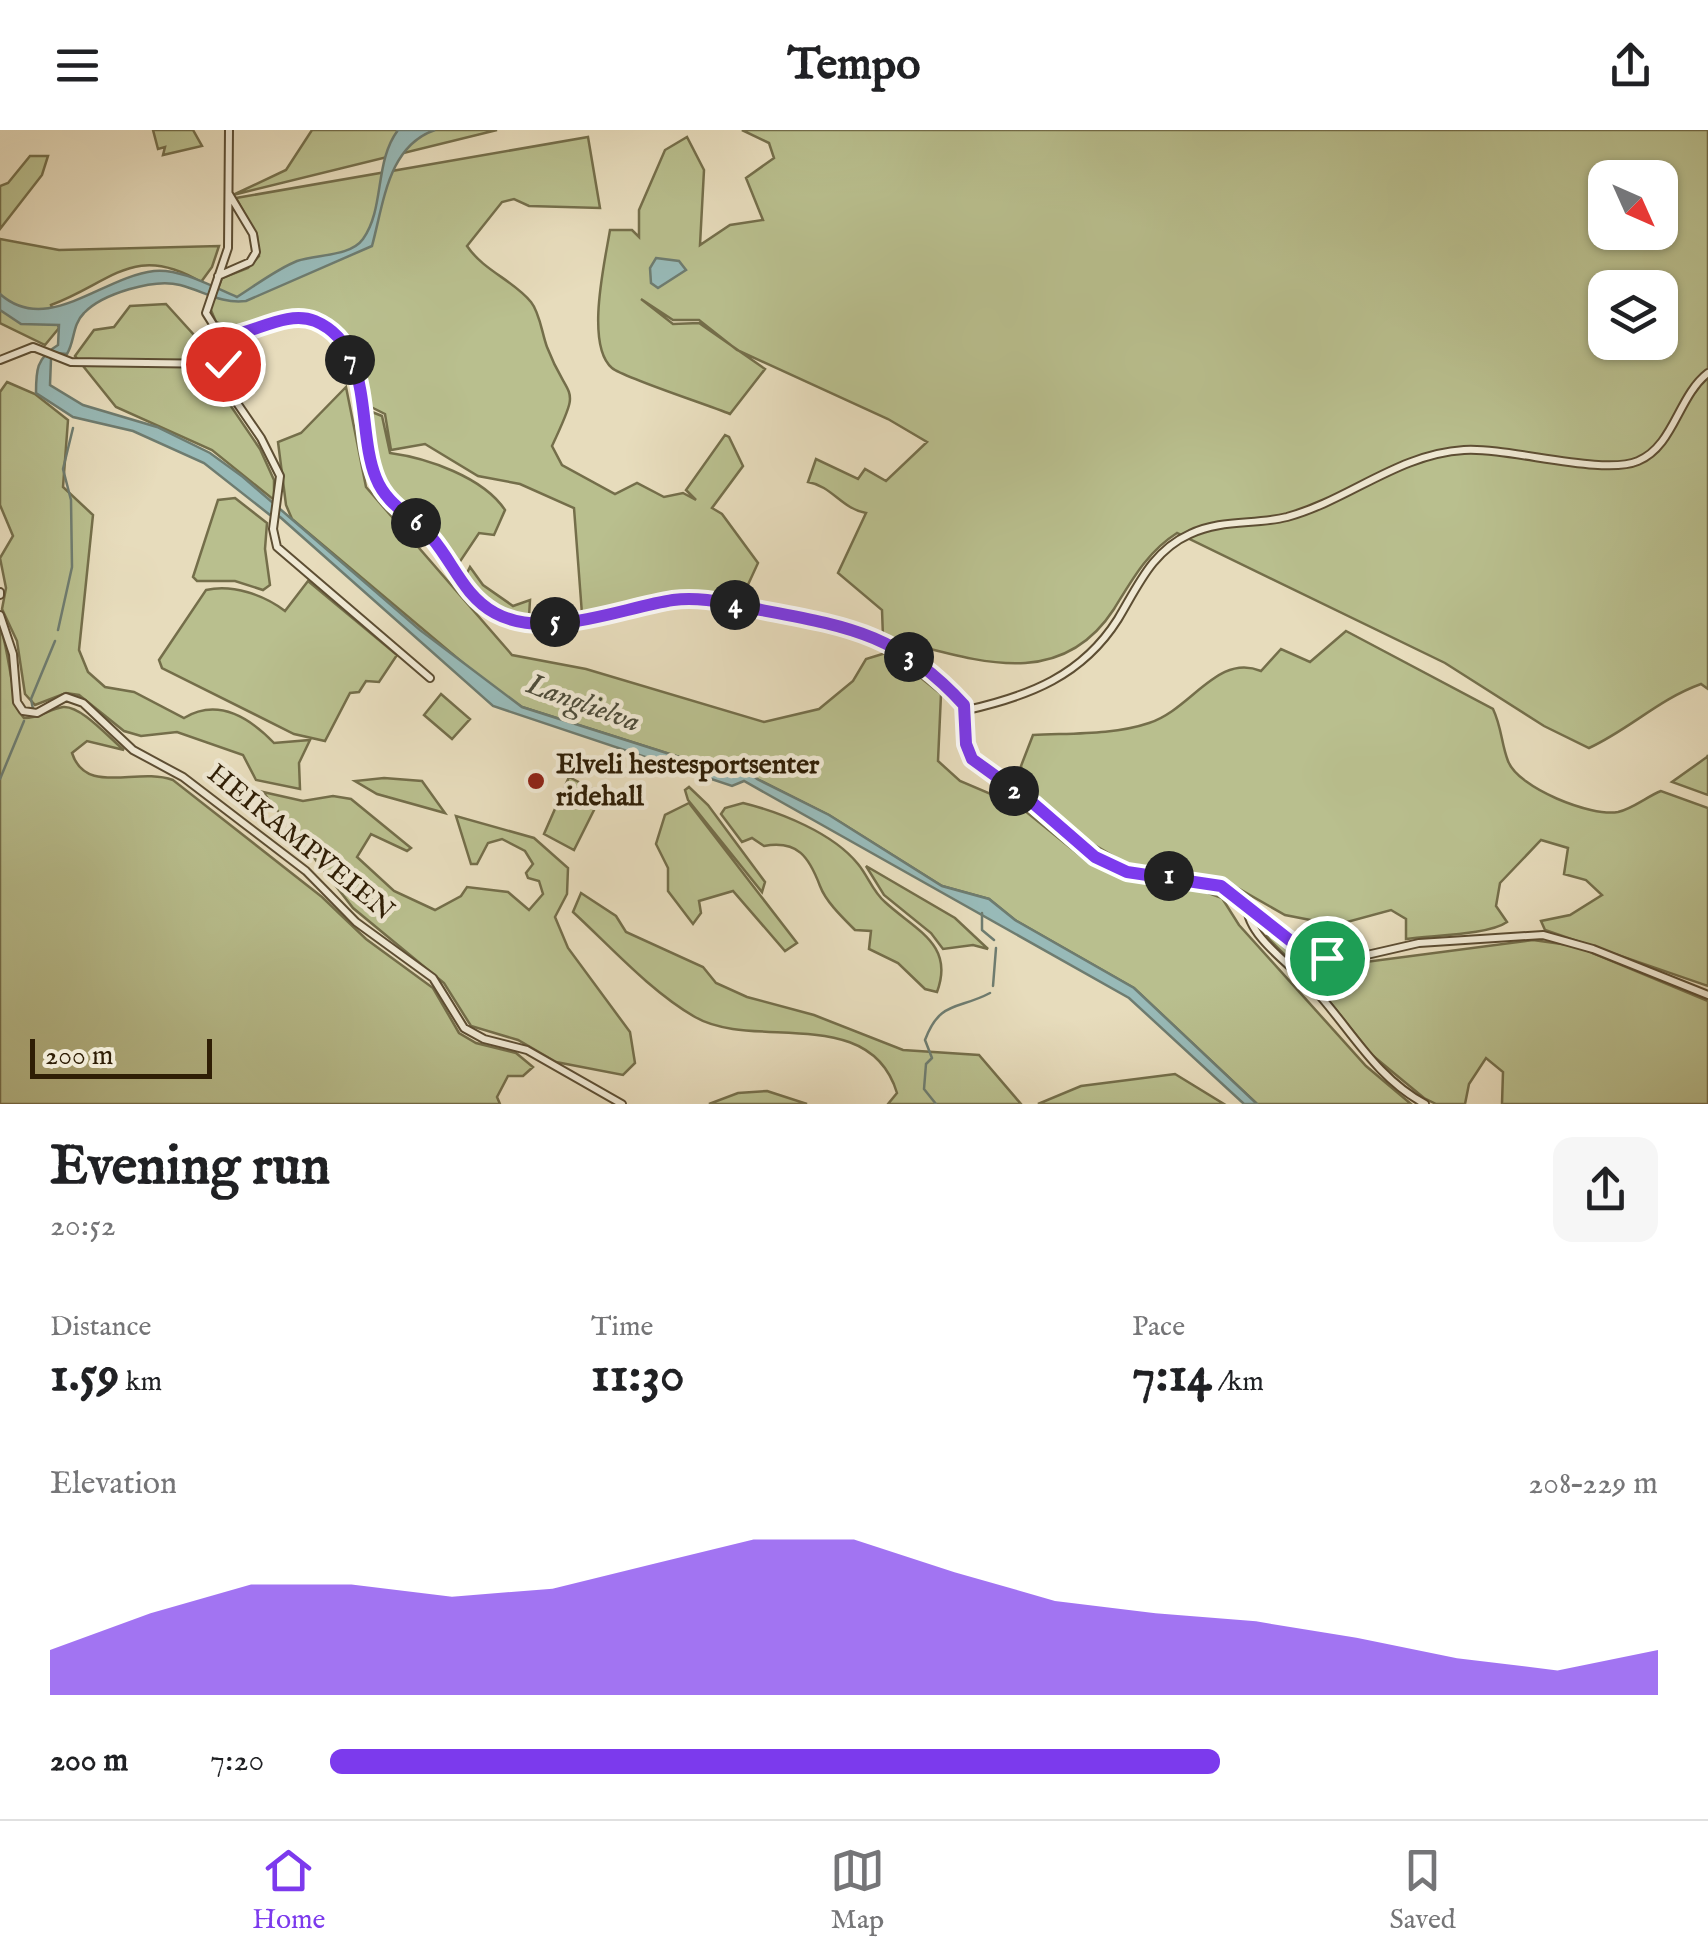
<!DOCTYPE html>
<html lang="en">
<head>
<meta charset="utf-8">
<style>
  :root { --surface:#fff; --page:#f6f6f6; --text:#202124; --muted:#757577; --line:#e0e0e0; --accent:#7c3aed }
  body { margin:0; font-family:"IM FELL English",serif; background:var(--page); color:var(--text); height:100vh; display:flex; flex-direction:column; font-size:38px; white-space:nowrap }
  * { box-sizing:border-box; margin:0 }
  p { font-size:32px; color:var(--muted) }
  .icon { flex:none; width:55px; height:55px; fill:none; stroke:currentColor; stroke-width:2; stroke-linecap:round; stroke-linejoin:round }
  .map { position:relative; height:974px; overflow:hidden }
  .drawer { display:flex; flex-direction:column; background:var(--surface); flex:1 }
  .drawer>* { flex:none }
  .needle { width:65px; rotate:135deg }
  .buttons { position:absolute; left:1588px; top:30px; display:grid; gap:20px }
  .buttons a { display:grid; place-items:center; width:90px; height:90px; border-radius:20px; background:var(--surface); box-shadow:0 2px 8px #0004; font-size:50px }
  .scale { position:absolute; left:30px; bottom:25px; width:182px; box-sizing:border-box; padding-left:10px; border:5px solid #2f1e05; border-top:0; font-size:28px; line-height:35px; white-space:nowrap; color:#2f1e05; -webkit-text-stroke:8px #efe8d3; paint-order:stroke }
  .pin { position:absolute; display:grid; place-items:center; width:85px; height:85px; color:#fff; margin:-42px; border:5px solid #fff; border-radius:50%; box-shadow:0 2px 10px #0007 }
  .km { position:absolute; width:50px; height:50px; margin:-25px; border-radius:50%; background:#222; color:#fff; font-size:28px; line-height:50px; text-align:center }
  .round { display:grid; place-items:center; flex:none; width:105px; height:105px; border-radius:20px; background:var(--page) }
  .head { display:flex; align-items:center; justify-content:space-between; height:170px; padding:0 50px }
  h1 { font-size:55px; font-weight:700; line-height:75px }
  .metrics { display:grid; grid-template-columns:repeat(3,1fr); gap:15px; height:170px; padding:10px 50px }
  .metrics div { display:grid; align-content:center }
  .metrics b { font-size:50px; font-weight:700 }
  .metrics small { font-size:28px; font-weight:400 }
  .metrics p { font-size:28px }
  .chart { height:280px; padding:20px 50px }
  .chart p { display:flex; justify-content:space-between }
  .chart svg { width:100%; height:180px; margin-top:10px; fill:var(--accent); opacity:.7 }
  ul { padding:0 50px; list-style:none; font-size:32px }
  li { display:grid; grid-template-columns:160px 120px 1fr; align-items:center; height:75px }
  li i { height:25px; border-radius:12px; background:var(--accent) }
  header { display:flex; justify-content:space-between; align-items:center; height:130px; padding:0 50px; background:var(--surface); font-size:45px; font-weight:700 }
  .tabs { display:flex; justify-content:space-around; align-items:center; height:140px; border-top:2px solid var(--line); background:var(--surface); font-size:28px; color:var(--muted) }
  .tabs a { display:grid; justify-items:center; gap:5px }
  .tabs .selected { color:var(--accent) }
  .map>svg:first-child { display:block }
  .green { fill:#b9bf8e; stroke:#746e4a; stroke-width:2.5; fill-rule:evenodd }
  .water { fill:#98bab8; stroke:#6e7c70; stroke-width:2.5 }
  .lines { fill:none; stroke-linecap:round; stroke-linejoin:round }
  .stream { stroke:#6e7c70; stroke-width:2.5 }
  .street-casing { stroke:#5d4e33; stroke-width:10 }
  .street { stroke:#efe8d3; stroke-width:6 }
  .route-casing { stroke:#fff; stroke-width:20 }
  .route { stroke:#7c3aed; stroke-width:12 }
  .poi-dot { fill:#8f2418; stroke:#efe8d3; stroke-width:4 }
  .labels { text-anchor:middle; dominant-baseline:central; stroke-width:9; stroke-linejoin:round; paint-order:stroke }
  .poi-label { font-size:28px; font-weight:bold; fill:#2f1e05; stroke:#efe8d3; text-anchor:start }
  .street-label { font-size:28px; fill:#2f1e05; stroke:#efe8d3 }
  .water-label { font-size:30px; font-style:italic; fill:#4e4d3b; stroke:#efe8d3 }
</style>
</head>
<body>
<header><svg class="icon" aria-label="menu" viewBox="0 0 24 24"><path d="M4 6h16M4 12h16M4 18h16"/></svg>Tempo<svg class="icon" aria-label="share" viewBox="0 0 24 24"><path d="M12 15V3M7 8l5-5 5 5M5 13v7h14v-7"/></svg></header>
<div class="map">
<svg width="1708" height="974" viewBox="0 0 1708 974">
  <rect width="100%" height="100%" fill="#e7dcbc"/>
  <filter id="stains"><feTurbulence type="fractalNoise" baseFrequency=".002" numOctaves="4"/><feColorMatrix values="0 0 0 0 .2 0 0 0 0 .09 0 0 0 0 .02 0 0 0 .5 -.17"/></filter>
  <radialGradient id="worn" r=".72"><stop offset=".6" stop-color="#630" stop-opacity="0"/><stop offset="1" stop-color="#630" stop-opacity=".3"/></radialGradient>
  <!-- green -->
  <path class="green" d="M 153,0 L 193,0 L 202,16 L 163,25 L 165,17 L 158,19 Z
    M 312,0 L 497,0 L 233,65 L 286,40 Z
    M 742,0 L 1708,0 L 1708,559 L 1701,554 C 1659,569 1630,599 1589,618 L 1544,596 L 1445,533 L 1177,403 C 1147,422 1132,450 1114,479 C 1057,567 966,526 883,507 L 882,480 L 838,443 L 866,383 C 842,379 832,356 808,352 L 816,329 L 858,349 L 865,339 L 886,351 L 927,312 L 888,289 L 737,220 L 699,190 L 673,190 L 641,169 L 673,194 L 699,193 L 765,239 L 730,284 C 709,275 624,248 612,238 C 585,215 605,131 610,100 L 632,100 L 639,107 L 639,80 L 665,20 L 687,7 L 704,40 L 700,115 L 730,95 L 763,90 L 746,48 L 774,28 L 769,13 ZM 1605,48 L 1660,48 L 1660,102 L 1605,102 ZM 1605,158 L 1660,158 L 1660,212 L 1605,212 Z
    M 588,7 L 600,78 L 529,76 L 514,69 L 502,72 L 467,116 C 484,141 513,150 531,172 C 540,183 542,204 547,217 C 569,275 583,250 552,316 L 562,335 L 615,364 L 637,353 L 664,367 L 683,363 L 696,370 L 686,360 L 725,305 L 729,307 L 743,336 L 712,378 L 722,384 L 758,433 L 740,472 L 690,462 L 582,484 L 574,378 L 520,354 L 478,346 L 425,314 L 391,320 L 385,284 L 367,275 C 357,227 348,209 306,184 L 230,198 L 216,192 L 210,178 L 222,148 L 248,138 L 259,126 L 257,106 L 236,68 Z
    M 30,26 L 48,26 L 42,45 L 0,99 L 0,56 L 8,53 Z
    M 0,109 L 59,120 L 219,116 L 212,137 L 201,152 C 134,112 111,153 51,175 L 59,198 L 45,215 L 0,193 Z
    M 166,174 L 194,205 L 209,244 L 260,319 L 274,350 L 274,370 L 212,320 L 116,277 L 75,226 L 94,200 L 114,197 L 130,176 Z
    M 7,252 L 35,264 L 68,290 L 63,357 L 93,385 L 79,520 L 88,542 L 105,557 L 134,562 L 184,588 C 217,568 249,587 274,613 L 310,610 L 299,633 L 300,659 L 256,650 L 243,625 L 177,602 L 141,606 L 124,601 L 79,565 L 66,563 L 35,575 L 25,564 L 17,511 L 2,479 L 6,458 L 0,428 L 13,406 L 0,375 L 0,262 Z
    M 346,257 L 366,357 L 512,525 L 586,539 L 764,592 L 819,579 L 853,551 L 866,529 L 889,522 L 941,564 L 938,631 L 960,651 L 1019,676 L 1088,732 L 1119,746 L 1192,757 L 1222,768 L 1239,795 L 1366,936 L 1411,974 L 1257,974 L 1134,858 L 1015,790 L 989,769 L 942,756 L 829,685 L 757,649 L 739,633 L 725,629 L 701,634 L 522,577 L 488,554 L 292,389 L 286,375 L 278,312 L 301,303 Z
    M 367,280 L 382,286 L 390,323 C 427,328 483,347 505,380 L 494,405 L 479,403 L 459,433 C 398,384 376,357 367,280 Z
    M 235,368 L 267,393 L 265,419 L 270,455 L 263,460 L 235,451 L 197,451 L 193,447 L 218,370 Z
    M 470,437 L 483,455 L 513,476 L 530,470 L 529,487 C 501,493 481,468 465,447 Z
    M 308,451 L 397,525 L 379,552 L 366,551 L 359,562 L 350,563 L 325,611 L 294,604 L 162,538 L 159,530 L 206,460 C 233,454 264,465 285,481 Z
    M 0,496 C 9,518 12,576 24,588 C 40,588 49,579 63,577 C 81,575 110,609 124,620 L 87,611 L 72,623 C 86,666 136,637 173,650 L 322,767 L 366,809 L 433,858 L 459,903 L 476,913 L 516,923 L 533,937 L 523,946 L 508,946 L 497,967 L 500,974 L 0,974 Z
    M 1346,501 L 1493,579 C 1502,598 1501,613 1508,631 C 1518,658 1591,687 1618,682 C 1632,679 1648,666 1661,661 L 1708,678 L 1708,856 L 1545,800 L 1541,791 L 1570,785 L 1602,765 L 1586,750 L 1564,744 L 1568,718 L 1541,710 L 1500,753 L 1496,776 L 1507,792 C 1489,805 1432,805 1406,809 L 1406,789 L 1391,780 L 1336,795 L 1285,785 L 1234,756 L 1178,740 L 1127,734 L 1091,713 L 1029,664 L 1021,636 L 1033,605 C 1070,603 1114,605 1149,593 C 1192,579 1217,523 1261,541 L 1281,519 L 1310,532 Z
    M 441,564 L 470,589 L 452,609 L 424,585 Z
    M 1708,625 L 1708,665 L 1672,652 L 1707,627 Z
    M 569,647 L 602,664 L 574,720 L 544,704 Z
    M 384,648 L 422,651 L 445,683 L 377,664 L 355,651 Z
    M 689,657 L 708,675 L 765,752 L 762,762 L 688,670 L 685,660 Z
    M 263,662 L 303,671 L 333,666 L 351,669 L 411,718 L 407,721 L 371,704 L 357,727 L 394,761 L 435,780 L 461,766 L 467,757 L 508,762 L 529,780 L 543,764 L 539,751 L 528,748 L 526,743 L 533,734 L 525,721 L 502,709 L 488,713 L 477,734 L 471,734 L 456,686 L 534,708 L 568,738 L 567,764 L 555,787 L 568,818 L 630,902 L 635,933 L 623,945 L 556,932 L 518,910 L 471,896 L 444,853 L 353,778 Z
    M 689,673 L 797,813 L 785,821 L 733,761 L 699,771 L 701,783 L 693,794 L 668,761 L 668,738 L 656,714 L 665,685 Z
    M 743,673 C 780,682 833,703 858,734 C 868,746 873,762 885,772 C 915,800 955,814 937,862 L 925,859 L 898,833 L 869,819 L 871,801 L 855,800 C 843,788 826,772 820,756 C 809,727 798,710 764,716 L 752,708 L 742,712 L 721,684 L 725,678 Z
    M 866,736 L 955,788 L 988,819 L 973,815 L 943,819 L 931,803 L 884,765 Z
    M 581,763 L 616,786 L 626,802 L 703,837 L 716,853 L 747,867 L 814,885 L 903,920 L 979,925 L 1021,974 L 888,974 L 897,963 C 870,873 753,921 695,887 C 650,861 610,816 573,782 Z
    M 1266,806 L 1273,806 L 1314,832 L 1335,836 L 1533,810 L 1576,816 L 1708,871 L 1708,974 L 1502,974 L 1503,942 L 1486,928 L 1469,954 L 1465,974 L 1436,974 L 1424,968 L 1372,925 L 1322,862 Z
    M 1175,944 L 1224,974 L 1038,974 L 1081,956 Z
    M 767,961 L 807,974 L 709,974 L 738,963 Z"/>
  <!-- water -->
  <path class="water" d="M 398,0 L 435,0 C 388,16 384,72 372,116 L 246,171 C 220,174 204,161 180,155 C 154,148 102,164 84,183 C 72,195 75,211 67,224 L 57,223 L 51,229 L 50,255 L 83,275 L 157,297 L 210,323 L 243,347 L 420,500 L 522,577 L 701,634 L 725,629 L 739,633 L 757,649 L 829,685 L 942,756 L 989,769 L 1015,790 L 1134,858 L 1257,974 L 1244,974 L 1129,868 L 744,651 L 732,656 L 493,576 L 280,387 L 270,385 L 204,333 L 133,301 L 73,287 L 36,263 C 36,241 36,228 58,215 L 59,195 L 21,194 L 0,180 L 0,164 C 47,206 102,147 154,141 C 180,138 213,157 237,167 C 256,155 277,139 297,131 C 316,124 350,127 363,109 C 385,78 374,32 398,0 Z
    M 656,128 L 679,131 L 686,140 L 658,158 L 651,153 L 650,138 Z"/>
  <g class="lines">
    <!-- stream -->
    <path class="stream" d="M 58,500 L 72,437 L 71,370 L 63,339 L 73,298
      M 33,579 L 31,569 L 55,511
      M 0,649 L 24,591
      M 982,783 L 982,800 L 994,810
      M 993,856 L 996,818
      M 936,974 L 924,959 L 926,934 L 932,928 L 925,910 C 940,870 958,880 990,863"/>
    <!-- street casing -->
    <g class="street-casing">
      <path id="street" d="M 218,146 L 250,132 L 256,122 L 253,104 L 229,64
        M 227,206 C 255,203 287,180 315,191 C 377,217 355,306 378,354 C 390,378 415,388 432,407 C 455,435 465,470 501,486 C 555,510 624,473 679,469 C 707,467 735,475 762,480 C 829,493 874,499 929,543 C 943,553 958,565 967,580 L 965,614 L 972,629 L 1034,674 L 1095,727 L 1127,742 L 1221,756 L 1276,801 L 1312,824 L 1345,830 L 1419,813 L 1543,805 L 1593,819 L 1708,865
        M 227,206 L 226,257 L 261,308 L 280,346 L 273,399 L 277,417 L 430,548
        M 227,206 L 216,199 L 206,183 L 228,118 L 229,0
        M 0,230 L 33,217 L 71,232 L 223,234
        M 0,462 L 0,465
        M 0,485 L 13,524 L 17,572 L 23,581 L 37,583 L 66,567 L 83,573 L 133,620 L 183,647 L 306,741 L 356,792 L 433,848 L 464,898 L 484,909 L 527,920 L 622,974
        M 967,580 C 1029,566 1082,546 1118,489 C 1138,456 1152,421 1190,404 C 1221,389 1255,395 1287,387 C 1349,370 1398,324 1464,320 C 1508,317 1603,346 1638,331 C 1674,316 1678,266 1708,243
        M 1247,775 C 1246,806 1294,837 1313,858 C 1351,899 1374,946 1425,974"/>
    </g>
    <!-- street -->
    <use href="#street" class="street"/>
  </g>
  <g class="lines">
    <!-- route casing -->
    <g class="route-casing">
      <path id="route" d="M 223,234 L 227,206 C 255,203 287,180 315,191 C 375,216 356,300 376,348 C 387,376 413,386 432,408 C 454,434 464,466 495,483 C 546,511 620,478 673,470 C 701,466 729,474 756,479 C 846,496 899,503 964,575 L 966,614 L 972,629 L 1034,674 L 1095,727 L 1127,742 L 1221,756 L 1292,812 L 1327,828"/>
    </g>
    <!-- route -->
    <use href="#route" class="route"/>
  </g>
  <!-- markers -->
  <circle class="poi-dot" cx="536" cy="651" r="10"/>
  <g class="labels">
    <!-- poi labels -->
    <g class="poi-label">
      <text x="556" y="635">Elveli hestesportsenter<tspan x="556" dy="32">ridehall</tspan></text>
    </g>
    <!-- street labels -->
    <g class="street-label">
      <text transform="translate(300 713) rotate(39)">HEIKAMPVEIEN</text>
    </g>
    <!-- water labels -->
    <g class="water-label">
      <text transform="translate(583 574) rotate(20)">Langlielva</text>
    </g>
  </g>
  <rect width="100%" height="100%" filter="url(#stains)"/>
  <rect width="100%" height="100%" fill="url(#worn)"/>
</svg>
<div class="buttons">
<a><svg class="needle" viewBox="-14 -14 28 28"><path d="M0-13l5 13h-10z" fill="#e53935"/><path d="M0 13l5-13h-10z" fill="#757577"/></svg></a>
<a><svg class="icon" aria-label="layers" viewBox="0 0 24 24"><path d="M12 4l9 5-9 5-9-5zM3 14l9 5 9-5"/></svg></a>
</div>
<div class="scale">200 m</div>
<div class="pin" style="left:1327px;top:828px;background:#1e9e55"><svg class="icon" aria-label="arrive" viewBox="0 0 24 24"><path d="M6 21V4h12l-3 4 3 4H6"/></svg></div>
<div class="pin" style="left:223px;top:234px;background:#d93025"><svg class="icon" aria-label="check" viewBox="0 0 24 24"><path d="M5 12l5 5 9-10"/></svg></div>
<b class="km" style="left:1169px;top:746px">1</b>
<b class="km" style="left:1014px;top:661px">2</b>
<b class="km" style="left:909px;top:527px">3</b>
<b class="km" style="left:735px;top:475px">4</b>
<b class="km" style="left:555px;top:492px">5</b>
<b class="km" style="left:416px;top:393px">6</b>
<b class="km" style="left:350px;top:230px">7</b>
</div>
<section class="drawer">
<div class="head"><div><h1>Evening run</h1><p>20:52</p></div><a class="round"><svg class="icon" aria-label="share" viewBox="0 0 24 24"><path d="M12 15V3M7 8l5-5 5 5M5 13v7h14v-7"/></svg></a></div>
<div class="metrics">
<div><p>Distance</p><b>1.59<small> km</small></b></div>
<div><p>Time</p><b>11:30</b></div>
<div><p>Pace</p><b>7:14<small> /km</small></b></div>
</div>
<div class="chart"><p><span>Elevation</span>208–229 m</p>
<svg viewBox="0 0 160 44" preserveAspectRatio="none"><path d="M0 44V33L10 24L20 17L30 17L40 20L50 18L60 12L70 6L80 6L90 14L100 21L110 24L120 26L130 30L140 35L150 38L160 33V44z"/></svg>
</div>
<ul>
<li><b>200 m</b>7:20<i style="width:67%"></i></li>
</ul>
</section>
<nav class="tabs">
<a class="selected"><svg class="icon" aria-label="home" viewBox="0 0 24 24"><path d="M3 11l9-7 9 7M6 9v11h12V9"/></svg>Home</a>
<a><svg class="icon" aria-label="map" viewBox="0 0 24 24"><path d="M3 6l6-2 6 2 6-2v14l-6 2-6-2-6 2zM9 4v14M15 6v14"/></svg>Map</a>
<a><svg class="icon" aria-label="saved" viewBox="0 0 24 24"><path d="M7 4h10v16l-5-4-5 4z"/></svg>Saved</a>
</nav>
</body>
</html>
